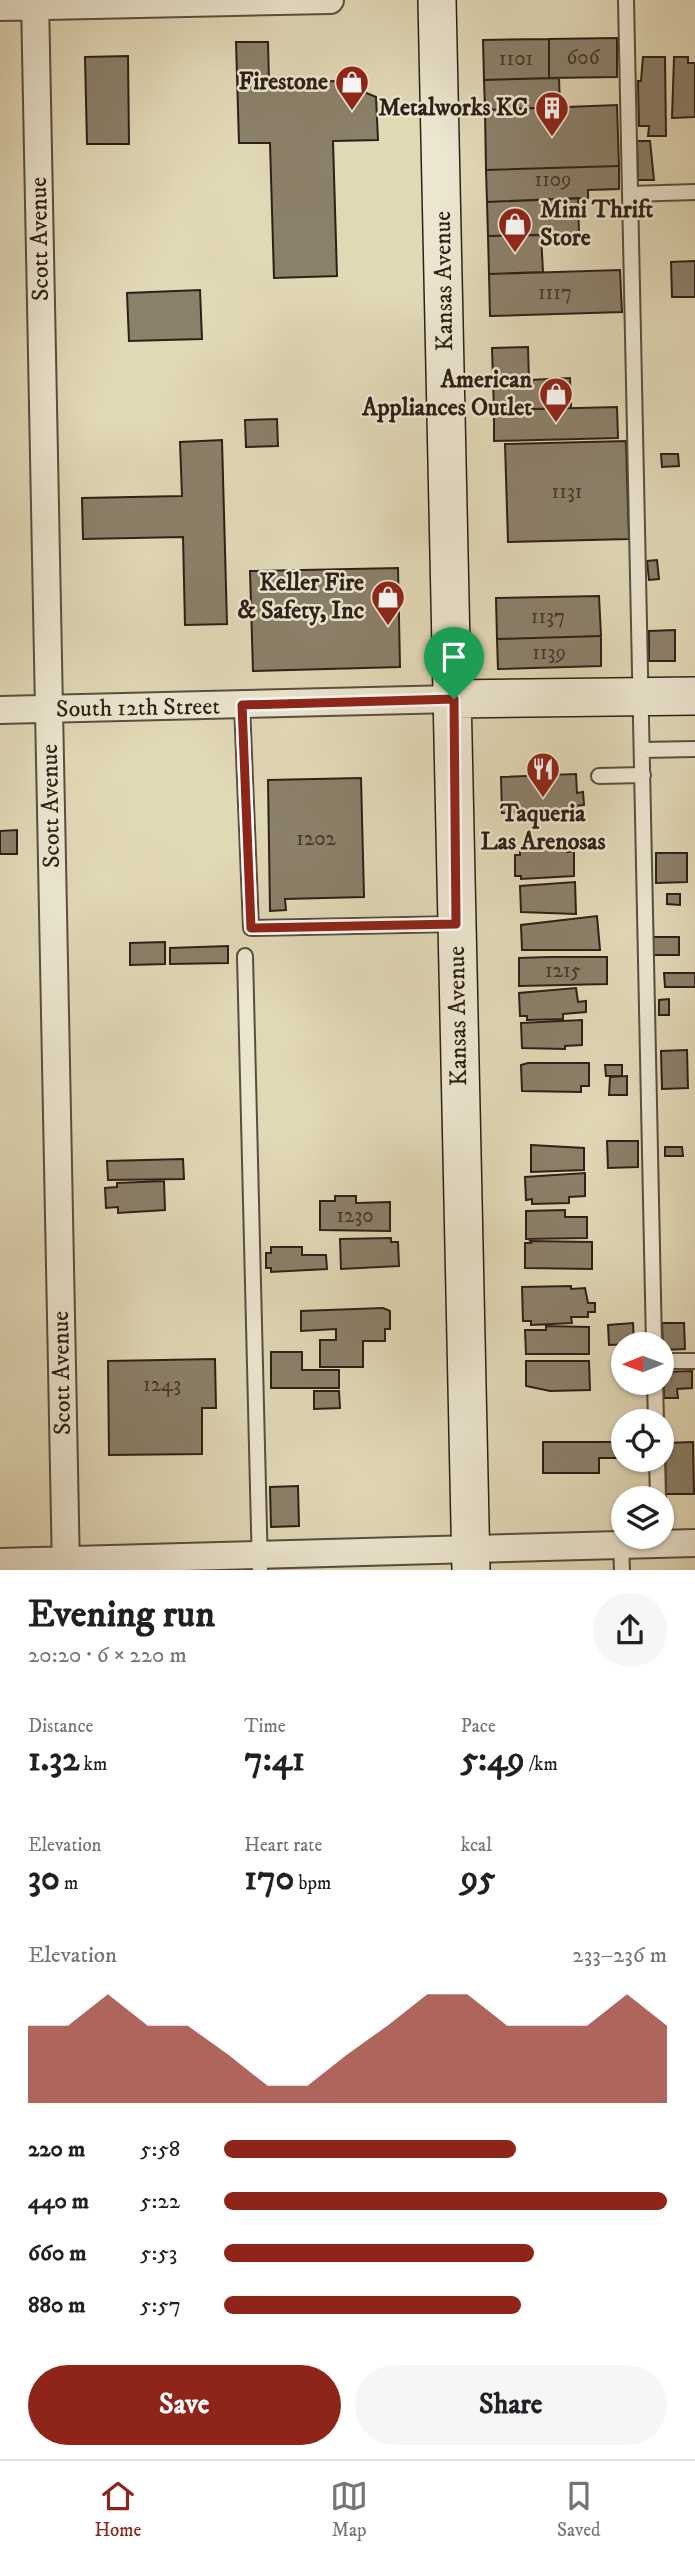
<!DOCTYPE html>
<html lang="en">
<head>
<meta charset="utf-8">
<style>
  :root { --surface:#fff; --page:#f6f6f6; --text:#202124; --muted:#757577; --line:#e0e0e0; --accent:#8f2418 }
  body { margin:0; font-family:"IM FELL DW Pica",serif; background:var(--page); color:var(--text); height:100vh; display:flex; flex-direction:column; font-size:26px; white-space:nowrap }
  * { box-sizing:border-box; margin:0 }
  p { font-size:23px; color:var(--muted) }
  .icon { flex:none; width:38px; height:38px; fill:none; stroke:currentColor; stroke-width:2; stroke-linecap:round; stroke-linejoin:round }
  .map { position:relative; height:1570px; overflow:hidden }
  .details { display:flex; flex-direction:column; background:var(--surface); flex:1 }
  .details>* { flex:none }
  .needle { width:46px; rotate:269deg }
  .fabs { position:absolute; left:611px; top:1332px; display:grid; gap:14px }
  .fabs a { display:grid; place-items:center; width:63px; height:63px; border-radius:50%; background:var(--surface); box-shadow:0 2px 5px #0004; font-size:35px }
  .pin { position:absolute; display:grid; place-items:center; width:60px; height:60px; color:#fff; margin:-72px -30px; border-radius:50% 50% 50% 0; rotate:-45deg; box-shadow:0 0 7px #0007 }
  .pin .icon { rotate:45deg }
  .round { display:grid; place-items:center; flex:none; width:74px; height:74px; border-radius:37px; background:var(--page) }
  .overview { display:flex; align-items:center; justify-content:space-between; height:119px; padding:0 28px }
  h1 { font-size:38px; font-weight:700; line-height:52px }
  .metrics { display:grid; grid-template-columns:repeat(3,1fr); gap:10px; height:119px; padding:7px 28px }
  .metrics div { display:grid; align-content:center }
  .metrics b { font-size:35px; font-weight:700 }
  .metrics small { font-size:19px; font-weight:400 }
  .metrics p { font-size:19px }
  .chart { height:196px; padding:14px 28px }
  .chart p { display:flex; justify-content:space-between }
  .chart svg { width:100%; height:126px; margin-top:7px; fill:var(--accent); opacity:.7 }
  .cta { display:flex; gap:14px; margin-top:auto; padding:14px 28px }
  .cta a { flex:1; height:80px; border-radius:42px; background:var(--accent); color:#fff; font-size:28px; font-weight:700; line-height:80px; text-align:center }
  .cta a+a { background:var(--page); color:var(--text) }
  ul { padding:0 28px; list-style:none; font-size:23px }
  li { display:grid; grid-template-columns:112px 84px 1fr; align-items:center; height:52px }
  li i { height:18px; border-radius:9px; background:var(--accent) }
  .menu { display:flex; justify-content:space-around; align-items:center; height:98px; border-top:2px solid var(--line); background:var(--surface); font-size:19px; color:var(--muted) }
  .menu a { display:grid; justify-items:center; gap:4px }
  .menu .current { color:var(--accent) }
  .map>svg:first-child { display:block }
  .building { fill:#8b806a; stroke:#2d2017; stroke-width:2 }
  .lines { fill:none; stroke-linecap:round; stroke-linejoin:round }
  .lane-casing { stroke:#5a4e3f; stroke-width:18 }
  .street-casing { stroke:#5a4e3f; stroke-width:30 }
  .secondary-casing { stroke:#2d2017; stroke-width:40 }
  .lane { stroke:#ece6d0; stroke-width:14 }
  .street { stroke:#ece6d0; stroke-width:26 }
  .secondary { stroke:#ece6d0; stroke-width:37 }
  .route-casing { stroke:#fff; stroke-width:14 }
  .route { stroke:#8f2418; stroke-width:9 }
  .labels { text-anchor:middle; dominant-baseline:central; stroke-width:5; stroke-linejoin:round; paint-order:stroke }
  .number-label { font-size:21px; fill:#44382c }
  .poi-label { font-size:24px; font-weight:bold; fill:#2d2017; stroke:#ece6d0; text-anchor:end }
  .street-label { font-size:24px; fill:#2d2017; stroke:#ece6d0 }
</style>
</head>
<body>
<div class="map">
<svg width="695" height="1570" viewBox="0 0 695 1570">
  <rect width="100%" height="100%" fill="#e1d8b6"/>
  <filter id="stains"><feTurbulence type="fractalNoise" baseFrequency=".00286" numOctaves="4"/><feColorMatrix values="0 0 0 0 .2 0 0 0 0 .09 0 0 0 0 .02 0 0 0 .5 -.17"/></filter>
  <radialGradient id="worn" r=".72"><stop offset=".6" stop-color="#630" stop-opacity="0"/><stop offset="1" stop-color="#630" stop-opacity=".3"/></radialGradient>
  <!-- building -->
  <path class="building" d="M 617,38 L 617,77 L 549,78 L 549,39 Z
    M 549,39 L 549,78 L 484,80 L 483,40 Z
    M 236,42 L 268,42 L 269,83 L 337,81 L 376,97 L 378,140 L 333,141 L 337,276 L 274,278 L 270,143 L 239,143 Z
    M 128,56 L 129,144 L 87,144 L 85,57 Z
    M 643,57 L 665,57 L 666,136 L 648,136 L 649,126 L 639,126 L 638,81 L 641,81 Z
    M 674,57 L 688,57 L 688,63 L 695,63 L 695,117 L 672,118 Z
    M 559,78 L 560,107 L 485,110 L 484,80 Z
    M 617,105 L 619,166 L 486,170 L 485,110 Z
    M 637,141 L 650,141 L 654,180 L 638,180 Z
    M 619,166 L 619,189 L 588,190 L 588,198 L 487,202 L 486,170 Z
    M 578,198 L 579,234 L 488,236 L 487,202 Z
    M 541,235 L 543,272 L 489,274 L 488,236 Z
    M 695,261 L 695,297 L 672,297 L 671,262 Z
    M 620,270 L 622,312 L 490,316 L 489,274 Z
    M 200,290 L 202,339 L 129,341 L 127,293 Z
    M 528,347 L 529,380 L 570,378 L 571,408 L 494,410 L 492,348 Z
    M 617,407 L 618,438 L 494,441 L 494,410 Z
    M 277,419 L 278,446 L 246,447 L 245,420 Z
    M 222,440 L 227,624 L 185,625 L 183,537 L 83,539 L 82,498 L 182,496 L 180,442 Z
    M 626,441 L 629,539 L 508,542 L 505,444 Z
    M 661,454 L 678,454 L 679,466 L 662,467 Z
    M 657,560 L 659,579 L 649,580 L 647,561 Z
    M 398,568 L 400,667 L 253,671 L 250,571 Z
    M 599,596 L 601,636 L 497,639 L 496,598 Z
    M 675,630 L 675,661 L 649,661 L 649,631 Z
    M 601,636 L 601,666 L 498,669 L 497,639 Z
    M 576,774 L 577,793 L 583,792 L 584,805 L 576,806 L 576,810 L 502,813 L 501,777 Z
    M 361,778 L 364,897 L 285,899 L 286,910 L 270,911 L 268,780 Z
    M 17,830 L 17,854 L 0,854 L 0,831 Z
    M 567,848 L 567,852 L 574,851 L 574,876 L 521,879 L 521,876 L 515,876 L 515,855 L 520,855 L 520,849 Z
    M 656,853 L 687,853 L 687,882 L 656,883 Z
    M 575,882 L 576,914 L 521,912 L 520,886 Z
    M 667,894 L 680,894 L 680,905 L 667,904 Z
    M 597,916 L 600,950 L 522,950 L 521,925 Z
    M 653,937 L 679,937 L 679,955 L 653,955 Z
    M 165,942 L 165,964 L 130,965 L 130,943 Z
    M 228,946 L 228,963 L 170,964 L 170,948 Z
    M 549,957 L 607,957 L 607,984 L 519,986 L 519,958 Z
    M 664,973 L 695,973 L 695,987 L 665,987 Z
    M 576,988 L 578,1002 L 586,1001 L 586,1012 L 563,1014 L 563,1019 L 527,1020 L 527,1016 L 520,1016 L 519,993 Z
    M 669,999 L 669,1015 L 659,1015 L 659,1000 Z
    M 582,1020 L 582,1045 L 565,1046 L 565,1049 L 522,1048 L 521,1023 Z
    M 687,1050 L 688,1088 L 662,1089 L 661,1051 Z
    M 528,1063 L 589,1063 L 589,1086 L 581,1086 L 581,1092 L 522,1091 L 521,1065 Z
    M 605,1065 L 622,1065 L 622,1076 L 606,1076 Z
    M 627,1076 L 627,1095 L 609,1095 L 610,1077 Z
    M 607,1141 L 638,1141 L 638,1167 L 608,1168 Z
    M 531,1145 L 584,1148 L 584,1170 L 531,1172 Z
    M 665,1147 L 682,1147 L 683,1156 L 665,1156 Z
    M 183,1159 L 184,1179 L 108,1180 L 107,1161 Z
    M 585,1173 L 585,1196 L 569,1197 L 569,1203 L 532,1204 L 532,1199 L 526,1200 L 525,1177 Z
    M 164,1181 L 165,1210 L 118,1213 L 118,1207 L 106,1208 L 105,1188 L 117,1187 L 117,1183 Z
    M 335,1196 L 356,1196 L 356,1203 L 390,1202 L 390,1231 L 320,1230 L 320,1201 L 335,1201 Z
    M 565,1210 L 565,1217 L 587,1217 L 587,1238 L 526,1239 L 526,1211 Z
    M 391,1238 L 391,1242 L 398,1242 L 399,1266 L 341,1269 L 340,1239 Z
    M 530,1241 L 592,1242 L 592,1269 L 525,1268 L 525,1243 L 531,1243 Z
    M 271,1247 L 302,1247 L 302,1255 L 326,1255 L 327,1269 L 271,1272 L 271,1268 L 266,1268 L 266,1253 L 271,1253 Z
    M 571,1286 L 571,1289 L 585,1288 L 588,1303 L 595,1303 L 595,1312 L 588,1312 L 588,1317 L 571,1317 L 572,1323 L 531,1325 L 531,1321 L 523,1321 L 522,1287 Z
    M 383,1308 L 390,1311 L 390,1329 L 385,1329 L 385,1341 L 363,1341 L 363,1367 L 320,1367 L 320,1340 L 336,1340 L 336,1329 L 301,1331 L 301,1311 Z
    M 633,1323 L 634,1344 L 609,1345 L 608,1325 Z
    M 662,1323 L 684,1323 L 685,1349 L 663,1350 Z
    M 546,1326 L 589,1327 L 589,1354 L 526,1354 L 525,1330 L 546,1330 Z
    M 271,1352 L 302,1352 L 302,1370 L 339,1370 L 339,1388 L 271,1388 Z
    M 215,1359 L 216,1408 L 202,1408 L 202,1454 L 109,1455 L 108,1361 Z
    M 526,1361 L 589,1361 L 590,1390 L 550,1391 L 526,1386 Z
    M 692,1371 L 692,1388 L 677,1389 L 678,1398 L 664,1398 L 663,1372 Z
    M 314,1391 L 339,1391 L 340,1408 L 314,1409 Z
    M 543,1442 L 623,1442 L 623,1458 L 599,1458 L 599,1473 L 543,1473 Z
    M 693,1442 L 694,1494 L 666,1494 L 665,1443 Z
    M 298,1486 L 299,1526 L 271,1527 L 270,1487 Z"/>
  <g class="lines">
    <!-- lane casing -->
    <g class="lane-casing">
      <path id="lane" d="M 626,0 L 654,1344
        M 630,194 L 695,192
        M 242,705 L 251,928 L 456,924
        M 642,750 L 695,749
        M 599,776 L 643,775
        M 245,956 L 260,1570
        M 662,1361 L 695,1361
        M 655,1382 L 656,1421
        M 657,1460 L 658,1498
        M 621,1545 L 622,1570"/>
    </g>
    <!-- street casing -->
    <g class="street-casing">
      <path id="street" d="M 35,0 L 66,1570
        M 0,7 L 330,0
        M 0,710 L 454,699
        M 0,1562 L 695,1543"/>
    </g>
    <!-- secondary casing -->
    <g class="secondary-casing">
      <path id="secondary" d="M 437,0 L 471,1570
        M 454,699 L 695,696"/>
    </g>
    <!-- lane -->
    <use href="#lane" class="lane"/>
    <!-- street -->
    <use href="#street" class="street"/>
    <!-- secondary -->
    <use href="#secondary" class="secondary"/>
  </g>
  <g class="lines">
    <!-- route casing -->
    <g class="route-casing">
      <path id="route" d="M 454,699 L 456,924 L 251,928 L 242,705 Z"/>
    </g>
    <!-- route -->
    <use href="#route" class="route"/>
  </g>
  <!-- icons -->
  <defs>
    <g id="shop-pin" transform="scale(1.75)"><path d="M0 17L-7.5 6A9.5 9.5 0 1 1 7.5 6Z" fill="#8f2418" stroke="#ece6d0"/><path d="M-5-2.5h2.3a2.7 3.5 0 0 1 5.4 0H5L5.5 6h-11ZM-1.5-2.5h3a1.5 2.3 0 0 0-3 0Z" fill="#fff"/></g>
    <g id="building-pin" transform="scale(1.75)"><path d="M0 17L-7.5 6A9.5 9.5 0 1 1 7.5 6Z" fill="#8f2418" stroke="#ece6d0"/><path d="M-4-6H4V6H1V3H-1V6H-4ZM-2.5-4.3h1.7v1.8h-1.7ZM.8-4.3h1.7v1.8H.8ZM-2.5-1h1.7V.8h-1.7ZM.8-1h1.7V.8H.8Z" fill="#fff"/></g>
    <g id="restaurant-pin" transform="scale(1.75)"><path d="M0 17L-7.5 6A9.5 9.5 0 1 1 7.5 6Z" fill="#8f2418" stroke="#ece6d0"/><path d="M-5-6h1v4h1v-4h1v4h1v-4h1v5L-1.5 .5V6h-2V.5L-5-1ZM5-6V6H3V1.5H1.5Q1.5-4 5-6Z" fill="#fff"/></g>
  </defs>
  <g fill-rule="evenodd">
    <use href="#shop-pin" x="352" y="82"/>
    <use href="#building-pin" x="552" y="108"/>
    <use href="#shop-pin" x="515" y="224"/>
    <use href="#shop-pin" x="556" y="394"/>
    <use href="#shop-pin" x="388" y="597"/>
    <use href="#restaurant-pin" x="543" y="769"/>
  </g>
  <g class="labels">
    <!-- number labels -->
    <g class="number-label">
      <text x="583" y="58">606</text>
      <text x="516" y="59">1101</text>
      <text x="553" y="180">1109</text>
      <text x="555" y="293">1117</text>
      <text x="567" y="492">1131</text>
      <text x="548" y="617">1137</text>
      <text x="549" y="653">1139</text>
      <text x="316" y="839">1202</text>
      <text x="563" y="971">1215</text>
      <text x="355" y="1216">1230</text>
      <text x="162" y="1385">1243</text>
    </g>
    <!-- poi labels -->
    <g class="poi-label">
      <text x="328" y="82">Firestone</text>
      <text x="528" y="108">Metalworks KC</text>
      <text x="540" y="210" text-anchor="start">Mini Thrift<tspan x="540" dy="28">Store</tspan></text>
      <text x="532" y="380">American<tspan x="532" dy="28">Appliances Outlet</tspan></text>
      <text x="364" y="583">Keller Fire<tspan x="364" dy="28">&amp; Safety, Inc</tspan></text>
      <text x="543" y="814" text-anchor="middle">Taqueria<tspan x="543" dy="28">Las Arenosas</tspan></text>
    </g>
    <!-- street labels -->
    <g class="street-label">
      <text transform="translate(40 239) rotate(-91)">Scott Avenue</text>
      <text transform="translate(444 281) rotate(-91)">Kansas Avenue</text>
      <text transform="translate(138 708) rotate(-1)">South 12th Street</text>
      <text transform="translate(51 806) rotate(-91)">Scott Avenue</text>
      <text transform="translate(458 1016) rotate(-91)">Kansas Avenue</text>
      <text transform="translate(62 1373) rotate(-91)">Scott Avenue</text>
    </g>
  </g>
  <rect width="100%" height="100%" filter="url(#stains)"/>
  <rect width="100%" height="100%" fill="url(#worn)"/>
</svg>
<div class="fabs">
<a><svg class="needle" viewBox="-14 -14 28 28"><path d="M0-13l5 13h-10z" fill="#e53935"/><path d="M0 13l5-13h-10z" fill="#757577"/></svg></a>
<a><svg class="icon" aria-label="locate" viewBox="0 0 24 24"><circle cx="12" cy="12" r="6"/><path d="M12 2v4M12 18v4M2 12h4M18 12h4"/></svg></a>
<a><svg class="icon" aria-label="layers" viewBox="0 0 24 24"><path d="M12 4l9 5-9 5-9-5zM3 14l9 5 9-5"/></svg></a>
</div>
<div class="pin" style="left:454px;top:699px;background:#1e9e55"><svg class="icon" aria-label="arrive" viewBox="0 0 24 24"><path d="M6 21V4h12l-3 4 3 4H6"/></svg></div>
</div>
<section class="details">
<div class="overview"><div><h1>Evening run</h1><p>20:20 · 6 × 220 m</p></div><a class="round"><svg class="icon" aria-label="share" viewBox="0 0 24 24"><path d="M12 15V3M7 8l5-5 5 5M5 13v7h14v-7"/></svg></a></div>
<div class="metrics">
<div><p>Distance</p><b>1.32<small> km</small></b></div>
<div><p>Time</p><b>7:41</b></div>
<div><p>Pace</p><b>5:49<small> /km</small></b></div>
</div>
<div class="metrics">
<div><p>Elevation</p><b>30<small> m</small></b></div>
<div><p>Heart rate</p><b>170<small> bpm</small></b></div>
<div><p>kcal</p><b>95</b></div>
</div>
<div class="chart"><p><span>Elevation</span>233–236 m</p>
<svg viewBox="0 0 160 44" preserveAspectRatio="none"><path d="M0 44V17L10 17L20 6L30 17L40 17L50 27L60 38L70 38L80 27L90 17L100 6L110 6L120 17L130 17L140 17L150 6L160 17V44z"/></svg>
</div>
<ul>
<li><b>220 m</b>5:58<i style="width:66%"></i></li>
<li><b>440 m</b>5:22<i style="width:100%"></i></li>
<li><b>660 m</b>5:53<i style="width:70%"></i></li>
<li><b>880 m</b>5:57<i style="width:67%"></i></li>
</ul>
<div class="cta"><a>Save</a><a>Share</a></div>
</section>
<nav class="menu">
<a class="current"><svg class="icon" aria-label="home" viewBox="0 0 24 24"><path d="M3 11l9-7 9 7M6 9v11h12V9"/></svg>Home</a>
<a><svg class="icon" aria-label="map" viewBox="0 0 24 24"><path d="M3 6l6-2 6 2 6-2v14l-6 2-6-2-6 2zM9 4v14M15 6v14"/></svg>Map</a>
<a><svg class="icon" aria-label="saved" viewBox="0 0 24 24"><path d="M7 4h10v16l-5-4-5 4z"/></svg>Saved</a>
</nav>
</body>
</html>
